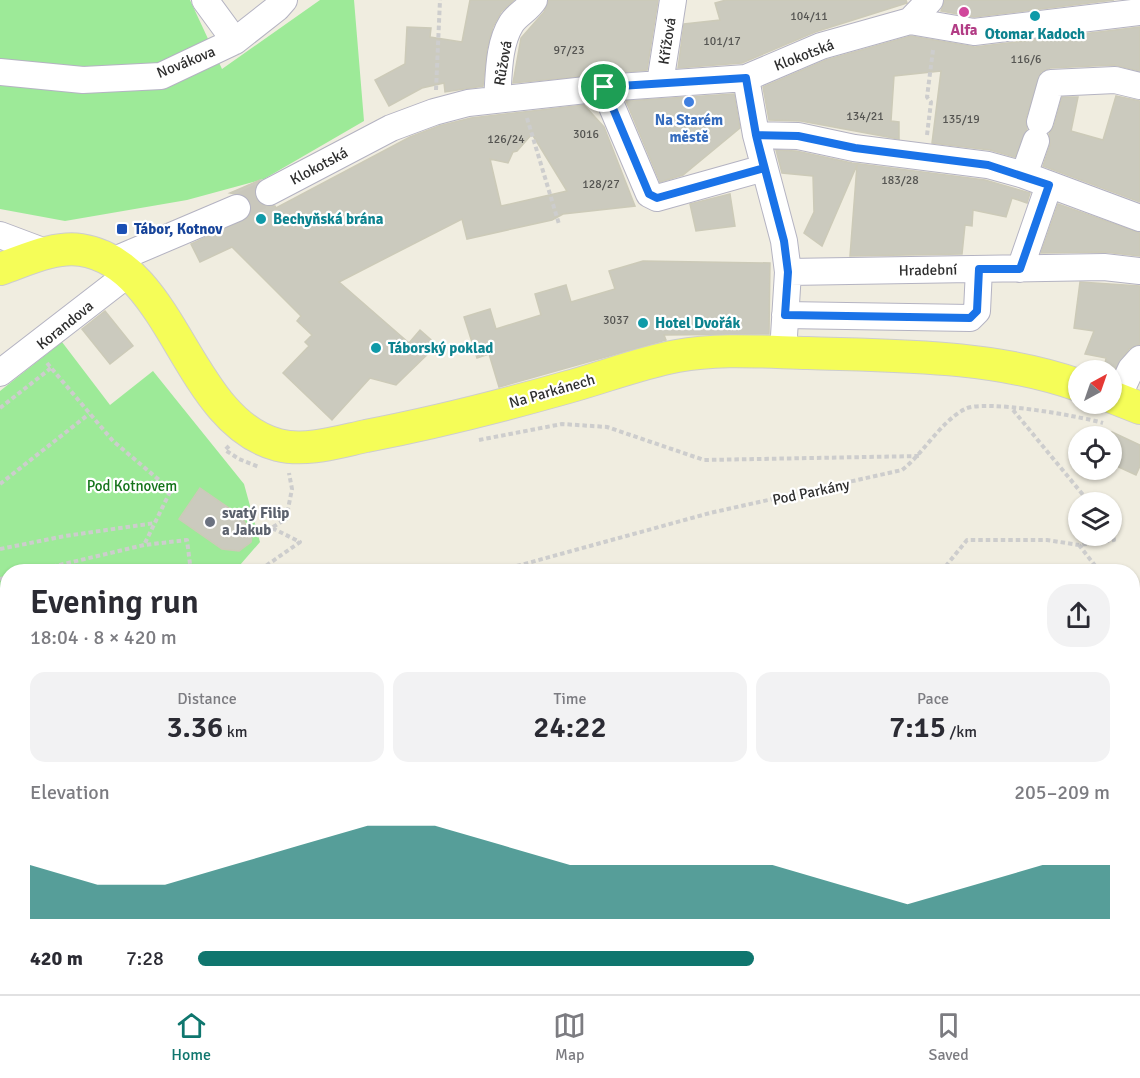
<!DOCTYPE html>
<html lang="en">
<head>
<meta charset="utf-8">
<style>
  :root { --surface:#fff; --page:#f2f2f3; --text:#2b2b33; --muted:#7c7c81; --line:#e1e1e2; --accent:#0f766e }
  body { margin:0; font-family:Signika,sans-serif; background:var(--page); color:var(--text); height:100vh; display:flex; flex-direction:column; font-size:22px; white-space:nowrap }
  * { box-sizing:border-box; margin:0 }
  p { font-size:20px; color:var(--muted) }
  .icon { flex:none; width:33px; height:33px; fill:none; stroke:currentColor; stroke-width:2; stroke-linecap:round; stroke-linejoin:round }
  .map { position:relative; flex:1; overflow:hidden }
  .side { position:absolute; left:0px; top:564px; width:1140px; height:430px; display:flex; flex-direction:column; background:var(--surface); border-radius:24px 24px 0 0; box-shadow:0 2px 4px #0004 }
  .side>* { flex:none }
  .needle { width:39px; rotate:40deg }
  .controls { position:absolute; left:1068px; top:360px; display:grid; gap:12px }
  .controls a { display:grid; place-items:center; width:54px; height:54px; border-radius:50%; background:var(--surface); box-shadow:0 2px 4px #0004; font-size:30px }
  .pin { position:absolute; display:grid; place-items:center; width:51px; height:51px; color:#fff; margin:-26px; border:3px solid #fff; border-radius:50%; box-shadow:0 2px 6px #0007 }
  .round { display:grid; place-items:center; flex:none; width:63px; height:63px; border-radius:24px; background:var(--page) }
  .summary { display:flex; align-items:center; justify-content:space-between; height:102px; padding:0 30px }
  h1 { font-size:33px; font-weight:600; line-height:45px }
  .figures { display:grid; grid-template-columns:repeat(3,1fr); gap:9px; height:102px; padding:6px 30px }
  .figures div { display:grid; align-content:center; border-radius:15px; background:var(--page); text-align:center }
  .figures b { font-size:30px; font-weight:600 }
  .figures small { font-size:16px; font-weight:400 }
  .figures p { font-size:16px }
  .chart { height:168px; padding:12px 30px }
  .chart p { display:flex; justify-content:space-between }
  .chart svg { width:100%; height:108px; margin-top:6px; fill:var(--accent); opacity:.7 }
  ul { padding:0 30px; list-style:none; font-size:20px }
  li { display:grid; grid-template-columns:96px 72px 1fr; align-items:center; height:45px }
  li i { height:15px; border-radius:8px; background:var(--accent) }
  .dock { display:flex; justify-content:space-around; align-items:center; height:84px; border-top:2px solid var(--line); background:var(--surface); font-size:16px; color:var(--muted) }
  .dock a { display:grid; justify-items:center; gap:3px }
  .dock .active { color:var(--accent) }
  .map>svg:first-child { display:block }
  .green { fill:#9dea98 }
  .water { fill:#6bacf9 }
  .building { fill:#cbcabe; stroke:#cccab8; stroke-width:1.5; fill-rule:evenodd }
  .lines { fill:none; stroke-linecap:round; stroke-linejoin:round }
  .minor-tunnel { stroke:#c9c7bc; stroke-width:26; stroke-dasharray:26 13; stroke-linecap:butt }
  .minor-casing { stroke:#b4b3c2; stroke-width:28 }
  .major-casing { stroke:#cdcdcd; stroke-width:34 }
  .path { stroke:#cdcdcd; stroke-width:4; stroke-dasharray:4.5 3; stroke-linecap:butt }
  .minor { stroke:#fff; stroke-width:26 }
  .major { stroke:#f5fd58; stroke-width:32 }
  .route-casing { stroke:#fff; stroke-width:12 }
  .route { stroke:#1a73e8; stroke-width:8 }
  .hotel-dot { fill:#d1479c; stroke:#fff; stroke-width:2 }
  .culture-dot { fill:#0f9aa8; stroke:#fff; stroke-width:2 }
  .shop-dot { fill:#3f7fe0; stroke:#fff; stroke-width:2 }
  .transit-dot { fill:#1a4fb4; stroke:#fff; stroke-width:2 }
  .worship-dot { fill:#6b7280; stroke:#fff; stroke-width:2 }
  .labels { text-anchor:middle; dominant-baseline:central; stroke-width:4.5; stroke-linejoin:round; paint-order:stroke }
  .number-label { font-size:12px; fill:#555552 }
  .hotel-label { font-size:15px; font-weight:bold; fill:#b23c85; stroke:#fff }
  .culture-label { font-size:15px; font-weight:bold; fill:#0d838f; stroke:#fff; text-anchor:start }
  .street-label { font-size:15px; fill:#2e2e2e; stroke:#fff }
  .shop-label { font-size:15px; font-weight:bold; fill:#366cbe; stroke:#fff }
  .transit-label { font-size:15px; font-weight:bold; fill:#164399; stroke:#fff; text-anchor:start }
  .park-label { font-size:15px; fill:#15741b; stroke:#fff }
  .worship-label { font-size:15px; font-weight:bold; fill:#5b616d; stroke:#fff; text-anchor:start }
</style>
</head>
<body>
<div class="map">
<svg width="1140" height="994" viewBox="0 0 1140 994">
  <rect width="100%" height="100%" fill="#f0ede0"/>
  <!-- green -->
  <path class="green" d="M 0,0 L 190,0 L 222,69 L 320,0 L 354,0 L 364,121 L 264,179 L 187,200 L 65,221 L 0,209 Z
    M 62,342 L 110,405 L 153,371 L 244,484 L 260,542 L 240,565 L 215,571 L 8,572 L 7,624 L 0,626 L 0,391 Z
    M 819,987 L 977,987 L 986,994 L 832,994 Z"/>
  <!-- water -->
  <path class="water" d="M 1133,859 L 1140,862 L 1140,994 L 986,994 L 977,987 L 1132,987 Z
    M 7,913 L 8,987 L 250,987 L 220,994 L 0,994 L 0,917 Z
    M 775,987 L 819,987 L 832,994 L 794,994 Z"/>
  <!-- building -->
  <path class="building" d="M 470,0 L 514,0 L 501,12 L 493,27 L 487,49 L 483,86 L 445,92 L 444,83 L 422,88 L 389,106 L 375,80 L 405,64 L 407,27 L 431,28 L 430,37 L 462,42 Z
    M 549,0 L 658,0 L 647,70 L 513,83 L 521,38 L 544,12 Z
    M 726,0 L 906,0 L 907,3 L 815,32 L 742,63 L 678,68 L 684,24 L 720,20 L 715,3 Z
    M 945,0 L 1114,0 L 974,17 L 941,11 Z
    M 1140,27 L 1140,71 L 1114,65 L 1050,68 L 1041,72 L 1026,118 L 1027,129 L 1015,157 L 990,150 L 932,143 L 941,71 L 894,76 L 891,121 L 899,122 L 899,139 L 801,121 L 769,120 L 763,87 L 826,60 L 911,36 L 975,47 Z
    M 734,94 L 740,128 L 683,175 L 660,182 L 626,101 Z
    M 1116,96 L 1140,101 L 1140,202 L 1043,166 L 1050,145 L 1049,134 L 1054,126 L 1062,97 L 1078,97 L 1071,131 L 1103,140 Z
    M 584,105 L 604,127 L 635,206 L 563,214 L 552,220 L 467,239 L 462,219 L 339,282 L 409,343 L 420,330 L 437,345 L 396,385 L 370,378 L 332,420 L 283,373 L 309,346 L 305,342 L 312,335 L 297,321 L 301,316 L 232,247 L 200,262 L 191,244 L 249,217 L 252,210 L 250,202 L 246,196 L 230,193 L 260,180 L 254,191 L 256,199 L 262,205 L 275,206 L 276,208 L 410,137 L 439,126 L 471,118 ZM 532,134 L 567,191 L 501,206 L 490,159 L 508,163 L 513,152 L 517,151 Z
    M 776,150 L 796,151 L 852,163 L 985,180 L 1030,193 L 1027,203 L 1012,198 L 1006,217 L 973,210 L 972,226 L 965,225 L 962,254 L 850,256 L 857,165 L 822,246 L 804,233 L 814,212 L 813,176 L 782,173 Z
    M 730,194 L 735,226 L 696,231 L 690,204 Z
    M 1058,204 L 1140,233 L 1140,256 L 1104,252 L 1041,253 Z
    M 643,261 L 770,263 L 769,334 L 664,335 L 666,340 L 499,387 L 489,354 L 477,358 L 464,317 L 490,309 L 496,329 L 541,315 L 535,294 L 566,285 L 571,302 L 615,289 L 609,271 Z
    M 1080,282 L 1140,286 L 1140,344 L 1129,349 L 1112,375 L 1112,370 L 1104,370 L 1106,358 L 1085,354 L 1094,331 L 1074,328 Z
    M 105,311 L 133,346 L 110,364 L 82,329 Z
    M 1112,432 L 1140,445 L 1140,466 L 1136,475 L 1112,464 Z
    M 200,488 L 242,517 L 252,536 L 251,542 L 239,551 L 222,549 L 179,519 Z"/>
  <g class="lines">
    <!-- minor-tunnel -->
    <path class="minor-tunnel" d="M 237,208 L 269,192"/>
    <!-- minor casing -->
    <g class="minor-casing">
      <path id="minor" d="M 205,0 L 235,41
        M 910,21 L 930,0
        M 0,72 L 83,80 L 161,76 L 235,41 L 277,8 L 284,0
        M 746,78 L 756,135 L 784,241 L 788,272 L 783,352
        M 660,83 L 673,0
        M 604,88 L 649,194 L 657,198 L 764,168
        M 497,99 C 499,76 498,45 511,24 C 516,15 528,10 534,0
        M 1040,122 L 1051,83 L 1115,80 L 1140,86
        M 756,135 L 798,136 L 854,148 L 988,165 L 1024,175 L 1140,218
        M 1024,175 L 1036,141
        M 269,192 L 391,128 L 434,112 L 468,103 L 604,88 L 746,78 L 821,46 L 910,21 L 974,32 L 1140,12
        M 0,235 L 48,253
        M 110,262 L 237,208
        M 1020,269 L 1049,185
        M 788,272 L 1104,267 L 1140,271
        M 785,315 L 970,318 L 977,311 L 979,269
        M 0,373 L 128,274
        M 1117,399 L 1131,369 L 1140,359
        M 1132,725 L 1140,726
        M 1132,761 L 1140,767
        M 0,813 L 8,809
        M 259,987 L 262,994"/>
    </g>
    <!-- major casing -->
    <g class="major-casing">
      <path id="major" d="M 0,269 C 24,261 54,246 81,250 C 174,264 186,421 278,445 C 306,452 338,442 366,436 C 434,423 501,406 568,387 C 604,377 640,363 677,356 C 719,348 765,352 808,353 C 897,356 993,355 1078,385
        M 1112,397 L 1140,408"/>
    </g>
    <!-- path -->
    <path class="path" d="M 436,90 L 440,0
      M 527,118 L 559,224
      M 927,135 L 931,102 L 927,97 L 933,50
      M 47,363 L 113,441 L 171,490 L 144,545
      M 0,408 L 51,368
      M 1013,410 L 1089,502
      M 479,440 L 562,424 L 607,427 L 704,460 L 920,456
      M 229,446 L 225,450 L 239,459 L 259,467
      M 0,484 L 89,414
      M 273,527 L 286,519 L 292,489 L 289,473
      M 0,549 L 65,536 L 155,523
      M 30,572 L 144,545 L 187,540 L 191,572
      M 267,572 L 260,570 L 300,542 L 272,528
      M 495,572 L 710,513 L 902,470 C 924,453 940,422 965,409 C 985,399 1079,416 1103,423
      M 941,572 L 967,540 L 1047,540 L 1079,545
      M 1100,572 L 1079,545 L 1114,540 L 1112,530
      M 0,579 L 8,577
      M 0,618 L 8,616
      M 1132,628 L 1140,637
      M 1132,835 L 1140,839
      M 886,987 L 895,994
      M 324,994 L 324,987"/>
    <!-- minor -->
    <use href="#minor" class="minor"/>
    <!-- major -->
    <use href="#major" class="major"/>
  </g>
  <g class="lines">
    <!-- route casing -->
    <g class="route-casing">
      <path id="route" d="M 604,87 L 746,78 L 756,135 L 784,241 L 788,272 L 785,315 L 970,318 L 977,311 L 979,269 L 1020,269 L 1049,185 L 988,165 L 855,148 L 798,136 L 756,135 L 764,168 L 657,198 L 649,194 L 604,87"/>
    </g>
    <!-- route -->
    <use href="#route" class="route"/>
  </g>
  <!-- markers -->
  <circle class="hotel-dot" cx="964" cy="12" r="6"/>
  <g class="culture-dot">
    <circle cx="1035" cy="16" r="6"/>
    <circle cx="261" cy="219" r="6"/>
    <circle cx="643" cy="323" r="6"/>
    <circle cx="376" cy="348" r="6"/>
  </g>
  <circle class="shop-dot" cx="689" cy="102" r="6"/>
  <rect class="transit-dot" x="116" y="223" width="12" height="12" rx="3"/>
  <circle class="worship-dot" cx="210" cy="522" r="6"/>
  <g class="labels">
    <!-- number labels -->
    <g class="number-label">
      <text x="809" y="16">104/11</text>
      <text x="722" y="41">101/17</text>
      <text x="569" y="50">97/23</text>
      <text x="1026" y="59">116/6</text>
      <text x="865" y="116">134/21</text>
      <text x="961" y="119">135/19</text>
      <text x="586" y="134">3016</text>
      <text x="506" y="139">126/24</text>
      <text x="900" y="180">183/28</text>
      <text x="601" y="184">128/27</text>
      <text x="616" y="320">3037</text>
    </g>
    <!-- hotel labels -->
    <g class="hotel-label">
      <text x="964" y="30">Alfa</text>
    </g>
    <!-- culture labels -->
    <g class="culture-label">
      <text x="1035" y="34" text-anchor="middle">Otomar Kadoch</text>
      <text x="273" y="219">Bechyňská brána</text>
      <text x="655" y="323">Hotel Dvořák</text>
      <text x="388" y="348">Táborský poklad</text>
    </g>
    <!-- street labels -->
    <g class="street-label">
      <text transform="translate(667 41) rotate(-81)">Křížová</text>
      <text transform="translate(804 55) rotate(-21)">Klokotská</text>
      <text transform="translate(186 62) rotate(-22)">Novákova</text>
      <text transform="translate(503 63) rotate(-80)">Růžová</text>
      <text transform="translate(319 166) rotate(-28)">Klokotská</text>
      <text transform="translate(928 270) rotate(-1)">Hradební</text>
      <text transform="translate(65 325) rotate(-39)">Korandova</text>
      <text transform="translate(552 391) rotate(-16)">Na Parkánech</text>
      <text transform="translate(811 492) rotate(-12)">Pod Parkány</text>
    </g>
    <!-- shop labels -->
    <g class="shop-label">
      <text x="689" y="120">Na Starém<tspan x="689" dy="17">městě</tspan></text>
    </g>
    <!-- transit labels -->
    <g class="transit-label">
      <text x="134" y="229">Tábor, Kotnov</text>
    </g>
    <!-- park labels -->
    <g class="park-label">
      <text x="132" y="486">Pod Kotnovem</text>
    </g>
    <!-- worship labels -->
    <g class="worship-label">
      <text x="222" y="513">svatý Filip<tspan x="222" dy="17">a Jakub</tspan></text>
    </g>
  </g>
</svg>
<div class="controls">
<a><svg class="needle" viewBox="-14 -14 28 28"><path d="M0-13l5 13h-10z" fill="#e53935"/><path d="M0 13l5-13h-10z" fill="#7c7c81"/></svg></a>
<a><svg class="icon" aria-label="locate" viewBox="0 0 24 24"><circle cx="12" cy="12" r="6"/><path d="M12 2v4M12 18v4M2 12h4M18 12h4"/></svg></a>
<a><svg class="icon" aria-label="layers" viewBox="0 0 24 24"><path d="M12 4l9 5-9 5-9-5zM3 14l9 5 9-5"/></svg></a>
</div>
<div class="pin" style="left:604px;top:87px;background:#1e9e55"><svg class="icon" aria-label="arrive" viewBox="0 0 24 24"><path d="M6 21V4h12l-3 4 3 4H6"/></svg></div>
<section class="side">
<div class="summary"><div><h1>Evening run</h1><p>18:04 · 8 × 420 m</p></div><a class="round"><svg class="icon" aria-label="share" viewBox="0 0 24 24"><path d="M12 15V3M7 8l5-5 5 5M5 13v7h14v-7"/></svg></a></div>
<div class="figures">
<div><p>Distance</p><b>3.36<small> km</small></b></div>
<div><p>Time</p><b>24:22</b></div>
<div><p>Pace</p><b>7:15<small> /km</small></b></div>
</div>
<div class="chart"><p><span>Elevation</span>205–209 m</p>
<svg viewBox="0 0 160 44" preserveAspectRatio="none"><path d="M0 44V22L10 30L20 30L30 22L40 14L50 6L60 6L70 14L80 22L90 22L100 22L110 22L120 30L130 38L140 30L150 22L160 22V44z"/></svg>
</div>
<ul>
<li><b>420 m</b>7:28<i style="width:61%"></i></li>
</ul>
</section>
</div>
<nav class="dock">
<a class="active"><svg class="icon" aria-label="home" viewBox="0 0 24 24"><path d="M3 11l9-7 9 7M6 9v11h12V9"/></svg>Home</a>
<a><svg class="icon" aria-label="map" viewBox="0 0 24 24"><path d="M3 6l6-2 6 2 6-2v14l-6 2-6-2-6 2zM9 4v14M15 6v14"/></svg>Map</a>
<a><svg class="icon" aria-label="saved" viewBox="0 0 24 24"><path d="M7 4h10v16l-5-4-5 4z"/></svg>Saved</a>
</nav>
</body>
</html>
